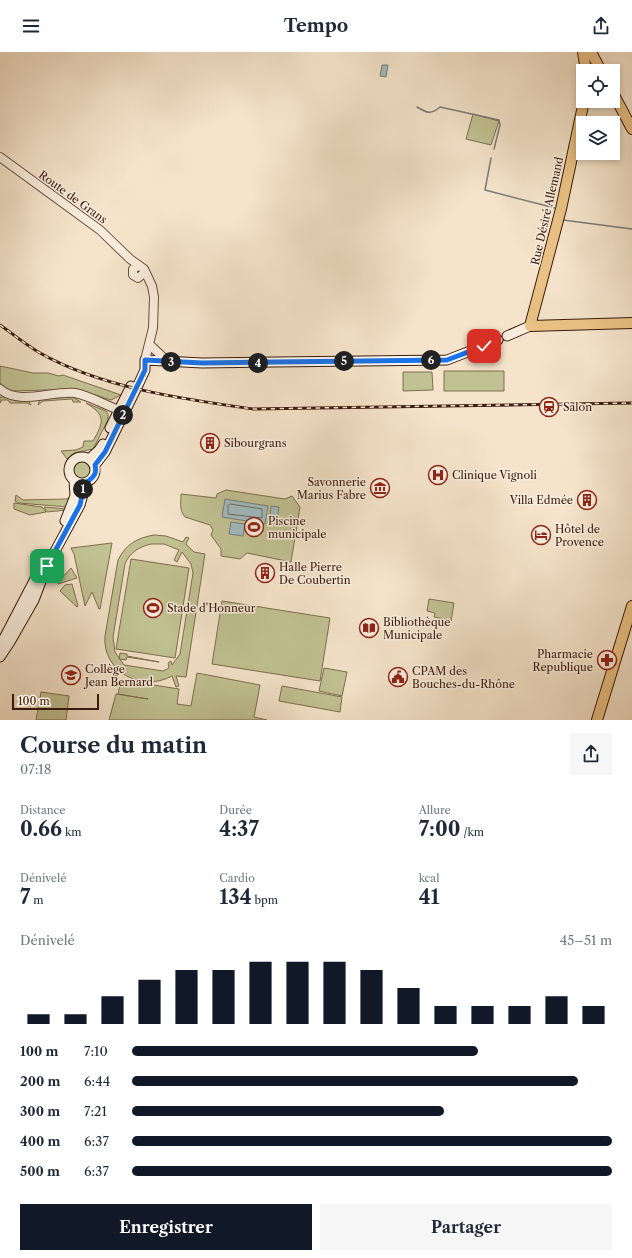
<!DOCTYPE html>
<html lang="fr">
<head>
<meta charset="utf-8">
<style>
  :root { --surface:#fff; --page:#f6f6f7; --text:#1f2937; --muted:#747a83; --accent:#111827 }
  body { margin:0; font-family:"Libre Caslon Text",serif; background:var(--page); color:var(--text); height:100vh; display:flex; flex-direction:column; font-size:15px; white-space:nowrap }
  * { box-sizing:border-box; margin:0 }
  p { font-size:13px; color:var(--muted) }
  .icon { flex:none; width:22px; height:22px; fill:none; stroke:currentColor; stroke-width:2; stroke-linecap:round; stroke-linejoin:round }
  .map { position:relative; height:668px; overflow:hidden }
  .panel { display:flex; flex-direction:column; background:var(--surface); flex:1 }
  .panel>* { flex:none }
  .tools { position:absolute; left:576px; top:12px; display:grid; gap:8px }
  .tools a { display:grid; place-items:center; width:44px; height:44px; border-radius:0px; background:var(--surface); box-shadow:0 2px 6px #0003; font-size:20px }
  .scale { position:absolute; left:12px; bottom:10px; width:87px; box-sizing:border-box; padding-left:4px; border:2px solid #3b1b0c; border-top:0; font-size:11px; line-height:14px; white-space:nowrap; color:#3b1b0c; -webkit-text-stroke:3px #f8eddd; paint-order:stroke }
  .pin { position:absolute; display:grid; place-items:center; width:34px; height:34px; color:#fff; margin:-17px; border-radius:8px; box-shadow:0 2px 6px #0006 }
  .km { position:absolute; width:20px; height:20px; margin:-10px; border-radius:50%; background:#222; color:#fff; font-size:11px; line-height:20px; text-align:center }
  .round { display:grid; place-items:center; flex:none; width:42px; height:42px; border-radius:0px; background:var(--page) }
  .head { display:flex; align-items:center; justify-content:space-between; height:68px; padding:0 20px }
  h1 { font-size:22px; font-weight:800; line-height:30px }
  .figures { display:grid; grid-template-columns:repeat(3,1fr); gap:6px; height:68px; padding:4px 20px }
  .figures div { display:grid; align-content:center }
  .figures b { font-size:20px; font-weight:800 }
  .figures small { font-size:11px; font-weight:400 }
  .figures p { font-size:11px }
  .chart { height:112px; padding:8px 20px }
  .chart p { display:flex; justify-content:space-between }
  .chart svg { width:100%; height:72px; margin-top:4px; stroke:var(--accent); stroke-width:6 }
  .button { display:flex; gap:8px; margin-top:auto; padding:8px 20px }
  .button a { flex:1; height:46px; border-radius:0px; background:var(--accent); color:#fff; font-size:16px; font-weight:800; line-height:46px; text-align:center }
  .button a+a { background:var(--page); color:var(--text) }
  ul { padding:0 20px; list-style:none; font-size:13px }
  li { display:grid; grid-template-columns:64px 48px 1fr; align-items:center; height:30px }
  li i { height:10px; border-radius:5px; background:var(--accent) }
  header { display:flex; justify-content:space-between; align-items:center; height:52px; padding:0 20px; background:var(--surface); font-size:18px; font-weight:800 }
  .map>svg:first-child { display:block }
  .green { fill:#c1c293; stroke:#7e6e50; fill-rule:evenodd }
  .water { fill:#a1bcc1; stroke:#787c79 }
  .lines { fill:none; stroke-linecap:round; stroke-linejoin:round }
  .shore { stroke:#6e6c66; stroke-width:1 }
  .stream { stroke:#787c79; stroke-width:1.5 }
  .tertiary-casing { stroke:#6a4d3c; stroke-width:10 }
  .secondary-casing { stroke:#3b1b0c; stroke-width:11 }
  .primary-casing { stroke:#3b1b0c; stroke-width:12 }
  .tertiary { stroke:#f8eddd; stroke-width:8 }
  .secondary { stroke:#f8eddd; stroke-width:9 }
  .primary { stroke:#eac286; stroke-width:10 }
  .rail-casing { stroke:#3b1b0c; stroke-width:3 }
  .rail { stroke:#f8eddd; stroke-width:1.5; stroke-dasharray:4.5; stroke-linecap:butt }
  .route-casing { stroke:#fff; stroke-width:8 }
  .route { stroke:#1a73e8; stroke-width:5 }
  .labels { text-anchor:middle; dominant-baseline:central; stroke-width:3; stroke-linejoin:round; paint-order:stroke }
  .street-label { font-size:11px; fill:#3b1b0c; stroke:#f8eddd }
  .poi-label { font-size:11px; fill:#3b1b0c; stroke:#f8eddd; text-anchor:start }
</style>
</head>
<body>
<header><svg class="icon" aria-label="menu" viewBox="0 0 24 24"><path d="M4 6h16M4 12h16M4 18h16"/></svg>Tempo<svg class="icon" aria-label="share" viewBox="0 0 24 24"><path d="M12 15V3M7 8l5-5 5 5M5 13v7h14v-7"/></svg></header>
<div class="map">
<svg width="632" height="668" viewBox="0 0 632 668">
  <rect width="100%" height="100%" fill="#f5e4cb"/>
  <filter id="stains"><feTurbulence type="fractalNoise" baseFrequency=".005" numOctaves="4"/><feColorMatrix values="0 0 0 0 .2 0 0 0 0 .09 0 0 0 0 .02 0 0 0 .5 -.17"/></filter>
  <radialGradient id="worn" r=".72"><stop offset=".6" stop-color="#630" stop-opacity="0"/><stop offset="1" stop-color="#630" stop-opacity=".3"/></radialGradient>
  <!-- green -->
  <path class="green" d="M 473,62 L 499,69 L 491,93 L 466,87 Z
    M 0,314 L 33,321 L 48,321 L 59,324 L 63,323 L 121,343 L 111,348 L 76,337 L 13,339 L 7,337 L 0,331 Z
    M 444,319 L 504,319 L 504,339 L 444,339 Z
    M 403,320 L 432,320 L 433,338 L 403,339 Z
    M 0,345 L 27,346 L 31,353 L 27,351 L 10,351 L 8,348 L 2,348 L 0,351 Z
    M 72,345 L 81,350 L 73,350 L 72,347 L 43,349 L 38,353 L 40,347 Z
    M 86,351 L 106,359 L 108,362 L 108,368 L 93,397 L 74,401 L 67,407 L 61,399 L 76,398 L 83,395 L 84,389 L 93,389 C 104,370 106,363 86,351 Z
    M73 419a10 10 0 1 1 20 0a10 10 0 1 1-20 0Z
    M 226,438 L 285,447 L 292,444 L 300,455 L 291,510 L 247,501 L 240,507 L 221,504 L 221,497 L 211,483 L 213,478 L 210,473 L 185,465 C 179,458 181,450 181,442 L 216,446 L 217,442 Z
    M 16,443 L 23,448 L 66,447 L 71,445 L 68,455 L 19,451 L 15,449 Z
    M 14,451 L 42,455 L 46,460 L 30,463 L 14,457 Z
    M 44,455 L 67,457 L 67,458 L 47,460 Z
    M 154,483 L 166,484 L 183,490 L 186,485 L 189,486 L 186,492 L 194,500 L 205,502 L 186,625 L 176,624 L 179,634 L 176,635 L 172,624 C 141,641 102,619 105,584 L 118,508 C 126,492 137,486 154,483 ZM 151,492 L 164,492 L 179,498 L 174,508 L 177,510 L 182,500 L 191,512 L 193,521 L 180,602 L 172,613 L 171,609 L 168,611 L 169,616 L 163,619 L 124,613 L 115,600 L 113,585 L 125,512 C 130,500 139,495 151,492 Z
    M 112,491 L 100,557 L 99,557 L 92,540 L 85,554 L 74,502 L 71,496 Z
    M 131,507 L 189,516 L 175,606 L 116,597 Z
    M 71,516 L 77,526 L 58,532 L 58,530 Z
    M 72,532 L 78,554 L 77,555 L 60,539 L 65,533 Z
    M 429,547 L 454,551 L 451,569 L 434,565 L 435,561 L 427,559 Z
    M 222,549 L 330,566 L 320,629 L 212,612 Z
    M 120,601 L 127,602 L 127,604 L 159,610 L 127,605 L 126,608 L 119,607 Z
    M 324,616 L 347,620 L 342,644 L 319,639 Z
    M 197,621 L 260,633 L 254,665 L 267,668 L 109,668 L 116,642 L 148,647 L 118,642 L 121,628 L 179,637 L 177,652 L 191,654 Z
    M 282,634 L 342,645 L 340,660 L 279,649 Z
    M 41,640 L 69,644 L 66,668 L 36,668 Z"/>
  <!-- water -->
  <path class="water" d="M 382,13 L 388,13 L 386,25 L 380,24 Z
    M 225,447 L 268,454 L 265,472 L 222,465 Z
    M 271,454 L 279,455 L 276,473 L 269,472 Z
    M 231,470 L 245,472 L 243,484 L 229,482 Z"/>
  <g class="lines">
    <!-- shore -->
    <path class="shore" d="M 230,452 L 262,457 L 262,466 L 228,462 L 228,454 Z"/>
    <!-- stream -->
    <path class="stream" d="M 417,55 C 427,61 431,63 440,55 L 499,68 L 500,73 L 494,97
      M 491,106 L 485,138 L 555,156
      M 563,168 L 632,177"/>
    <!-- tertiary casing -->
    <g class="tertiary-casing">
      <path id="tertiary" d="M 0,105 L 100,178 L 130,207 L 144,217 L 152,234 L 154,245 L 153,276 L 145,308
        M 138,214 L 133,217 L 133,223 L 138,226 L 144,221
        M 150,293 L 168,310
        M 0,337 C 19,354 53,338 75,341 C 91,344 106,354 122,359"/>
    </g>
    <!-- secondary casing -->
    <g class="secondary-casing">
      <path id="secondary" d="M 507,284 L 530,274
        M 145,308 L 202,311 L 447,308 L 498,288
        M 110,376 L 131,334
        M69 418a13 13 0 1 1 26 0a13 13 0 1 1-26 0Z
        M 89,407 L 99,398 L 103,392
        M 95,413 L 105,400 L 139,331 L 145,318 L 145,308
        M 65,469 L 75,444 L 74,429
        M 0,594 L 38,521
        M 0,605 L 10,590 L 34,548 L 47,514 L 80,453 L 86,431"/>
    </g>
    <!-- primary casing -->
    <g class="primary-casing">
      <path id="primary" d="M 583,0 L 586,19
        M 591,0 L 601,19
        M 613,41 L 632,77
        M 584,49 L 561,157 L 530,274 L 632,271
        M 597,668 L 632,554"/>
    </g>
    <!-- tertiary -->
    <use href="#tertiary" class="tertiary"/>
    <!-- secondary -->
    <use href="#secondary" class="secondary"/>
    <!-- primary -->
    <use href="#primary" class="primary"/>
    <!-- rail casing -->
    <g class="rail-casing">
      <path id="rail" d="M 0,273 C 13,282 26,293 40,301 C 102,336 183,347 253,357 L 632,351"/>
    </g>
    <!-- rail -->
    <use href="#rail" class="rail"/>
  </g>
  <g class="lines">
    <!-- route casing -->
    <g class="route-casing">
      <path id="route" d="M 47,514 L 80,453 L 84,434 C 89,426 98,426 95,413 L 105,400 L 145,318 L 145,308 L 202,311 L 447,308 L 484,294"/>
    </g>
    <!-- route -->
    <use href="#route" class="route"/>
  </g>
  <!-- icons -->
  <defs>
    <g id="station-ring" transform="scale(1)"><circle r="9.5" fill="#f8eddd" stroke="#8f2418" stroke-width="1.5"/><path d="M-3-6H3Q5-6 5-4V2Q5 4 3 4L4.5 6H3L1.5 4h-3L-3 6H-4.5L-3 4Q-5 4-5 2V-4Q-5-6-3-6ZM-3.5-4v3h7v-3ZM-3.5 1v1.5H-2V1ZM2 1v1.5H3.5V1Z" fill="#8f2418"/></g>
    <g id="building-ring" transform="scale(1)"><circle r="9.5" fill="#f8eddd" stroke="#8f2418" stroke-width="1.5"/><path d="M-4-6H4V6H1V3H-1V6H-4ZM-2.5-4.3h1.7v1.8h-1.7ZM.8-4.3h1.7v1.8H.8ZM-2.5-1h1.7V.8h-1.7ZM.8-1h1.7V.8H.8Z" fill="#8f2418"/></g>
    <g id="hospital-ring" transform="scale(1)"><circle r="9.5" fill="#f8eddd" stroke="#8f2418" stroke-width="1.5"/><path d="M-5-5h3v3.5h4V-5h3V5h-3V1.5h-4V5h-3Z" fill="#8f2418"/></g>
    <g id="museum-ring" transform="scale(1)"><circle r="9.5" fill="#f8eddd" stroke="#8f2418" stroke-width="1.5"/><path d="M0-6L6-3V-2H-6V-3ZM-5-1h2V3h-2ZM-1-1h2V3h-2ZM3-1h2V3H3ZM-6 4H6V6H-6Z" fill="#8f2418"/></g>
    <g id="stadium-ring" transform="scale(1)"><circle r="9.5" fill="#f8eddd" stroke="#8f2418" stroke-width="1.5"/><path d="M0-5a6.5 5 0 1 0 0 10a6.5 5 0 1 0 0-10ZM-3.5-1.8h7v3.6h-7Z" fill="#8f2418"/></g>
    <g id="hotel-ring" transform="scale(1)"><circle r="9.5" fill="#f8eddd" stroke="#8f2418" stroke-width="1.5"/><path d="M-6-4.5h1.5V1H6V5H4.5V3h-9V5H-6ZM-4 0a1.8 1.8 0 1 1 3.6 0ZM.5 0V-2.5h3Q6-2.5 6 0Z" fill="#8f2418"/></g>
    <g id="library-ring" transform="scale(1)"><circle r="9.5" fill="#f8eddd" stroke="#8f2418" stroke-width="1.5"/><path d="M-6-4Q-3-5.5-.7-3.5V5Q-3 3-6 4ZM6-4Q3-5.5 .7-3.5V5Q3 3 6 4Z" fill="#8f2418"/></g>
    <g id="pharmacy-ring" transform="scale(1)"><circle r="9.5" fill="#f8eddd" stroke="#8f2418" stroke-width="1.5"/><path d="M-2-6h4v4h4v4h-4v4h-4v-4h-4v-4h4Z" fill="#8f2418"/></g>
    <g id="school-ring" transform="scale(1)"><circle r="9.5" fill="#f8eddd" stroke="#8f2418" stroke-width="1.5"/><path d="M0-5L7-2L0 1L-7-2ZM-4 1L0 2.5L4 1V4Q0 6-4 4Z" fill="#8f2418"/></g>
    <g id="civic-ring" transform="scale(1)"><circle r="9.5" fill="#f8eddd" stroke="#8f2418" stroke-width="1.5"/><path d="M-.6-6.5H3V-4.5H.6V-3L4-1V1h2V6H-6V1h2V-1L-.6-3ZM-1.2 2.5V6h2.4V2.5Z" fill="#8f2418"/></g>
  </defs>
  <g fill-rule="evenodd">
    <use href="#station-ring" x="549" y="355"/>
    <use href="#building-ring" x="210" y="391"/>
    <use href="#hospital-ring" x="438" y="423"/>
    <use href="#museum-ring" x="380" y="436"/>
    <use href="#building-ring" x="587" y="448"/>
    <use href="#stadium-ring" x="254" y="475"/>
    <use href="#hotel-ring" x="541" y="483"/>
    <use href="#building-ring" x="265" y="521"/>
    <use href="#stadium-ring" x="153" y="556"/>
    <use href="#library-ring" x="369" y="576"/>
    <use href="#pharmacy-ring" x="607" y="608"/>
    <use href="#school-ring" x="71" y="623"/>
    <use href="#civic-ring" x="398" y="625"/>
  </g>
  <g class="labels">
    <!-- street labels -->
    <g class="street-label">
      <text transform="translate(73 145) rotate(36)">Route de Grans</text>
      <text transform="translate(547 159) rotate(-77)">Rue Désiré Allemand</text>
    </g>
    <!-- poi labels -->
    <g class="poi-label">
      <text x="563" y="355">Salon</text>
      <text x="224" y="391">Sibourgrans</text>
      <text x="452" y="423">Clinique Vignoli</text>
      <text x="366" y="430" text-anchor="end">Savonnerie<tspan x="366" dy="13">Marius Fabre</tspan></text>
      <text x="573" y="448" text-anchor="end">Villa Edmée</text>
      <text x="268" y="469">Piscine<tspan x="268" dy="13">municipale</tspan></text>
      <text x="555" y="477">Hôtel de<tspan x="555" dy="13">Provence</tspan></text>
      <text x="279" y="515">Halle Pierre<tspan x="279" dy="13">De Coubertin</tspan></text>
      <text x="167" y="556">Stade d'Honneur</text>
      <text x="383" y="570">Bibliothèque<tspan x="383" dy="13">Municipale</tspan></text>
      <text x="593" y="602" text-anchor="end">Pharmacie<tspan x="593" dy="13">Republique</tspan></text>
      <text x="85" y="617">Collège<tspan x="85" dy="13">Jean Bernard</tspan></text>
      <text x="412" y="619">CPAM des<tspan x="412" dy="13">Bouches-du-Rhône</tspan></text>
    </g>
  </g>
  <rect width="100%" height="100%" filter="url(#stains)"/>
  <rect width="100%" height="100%" fill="url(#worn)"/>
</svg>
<div class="tools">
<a><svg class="icon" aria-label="locate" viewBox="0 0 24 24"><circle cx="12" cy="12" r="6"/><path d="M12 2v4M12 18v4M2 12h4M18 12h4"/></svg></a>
<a><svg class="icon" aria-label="layers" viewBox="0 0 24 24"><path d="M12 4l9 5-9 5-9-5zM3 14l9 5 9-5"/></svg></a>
</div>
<div class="scale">100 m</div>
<div class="pin" style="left:47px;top:514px;background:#1e9e55"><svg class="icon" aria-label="arrive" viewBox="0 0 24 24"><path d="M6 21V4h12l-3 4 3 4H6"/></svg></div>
<div class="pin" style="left:484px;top:294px;background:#d93025"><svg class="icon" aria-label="check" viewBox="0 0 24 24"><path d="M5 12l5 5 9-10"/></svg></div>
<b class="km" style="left:83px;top:437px">1</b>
<b class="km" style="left:123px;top:363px">2</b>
<b class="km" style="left:171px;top:310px">3</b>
<b class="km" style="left:258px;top:311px">4</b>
<b class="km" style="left:344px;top:309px">5</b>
<b class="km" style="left:431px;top:308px">6</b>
</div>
<section class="panel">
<div class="head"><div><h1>Course du matin</h1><p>07:18</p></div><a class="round"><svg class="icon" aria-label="share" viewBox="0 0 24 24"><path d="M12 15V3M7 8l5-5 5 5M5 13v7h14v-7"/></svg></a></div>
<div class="figures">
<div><p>Distance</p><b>0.66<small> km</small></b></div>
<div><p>Durée</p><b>4:37</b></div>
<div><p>Allure</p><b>7:00<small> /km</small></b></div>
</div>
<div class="figures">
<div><p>Dénivelé</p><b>7<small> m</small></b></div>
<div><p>Cardio</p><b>134<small> bpm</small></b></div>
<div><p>kcal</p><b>41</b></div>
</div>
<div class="chart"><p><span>Dénivelé</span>45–51 m</p>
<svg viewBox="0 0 160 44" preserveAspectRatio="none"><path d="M5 44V38M15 44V38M25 44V27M35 44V17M45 44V11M55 44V11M65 44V6M75 44V6M85 44V6M95 44V11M105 44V22M115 44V33M125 44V33M135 44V33M145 44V27M155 44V33"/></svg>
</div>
<ul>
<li><b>100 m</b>7:10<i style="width:72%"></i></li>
<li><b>200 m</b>6:44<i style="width:93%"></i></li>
<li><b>300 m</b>7:21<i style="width:65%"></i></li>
<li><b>400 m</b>6:37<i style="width:100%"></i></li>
<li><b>500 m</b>6:37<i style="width:100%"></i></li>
</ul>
<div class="button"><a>Enregistrer</a><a>Partager</a></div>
</section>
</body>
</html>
